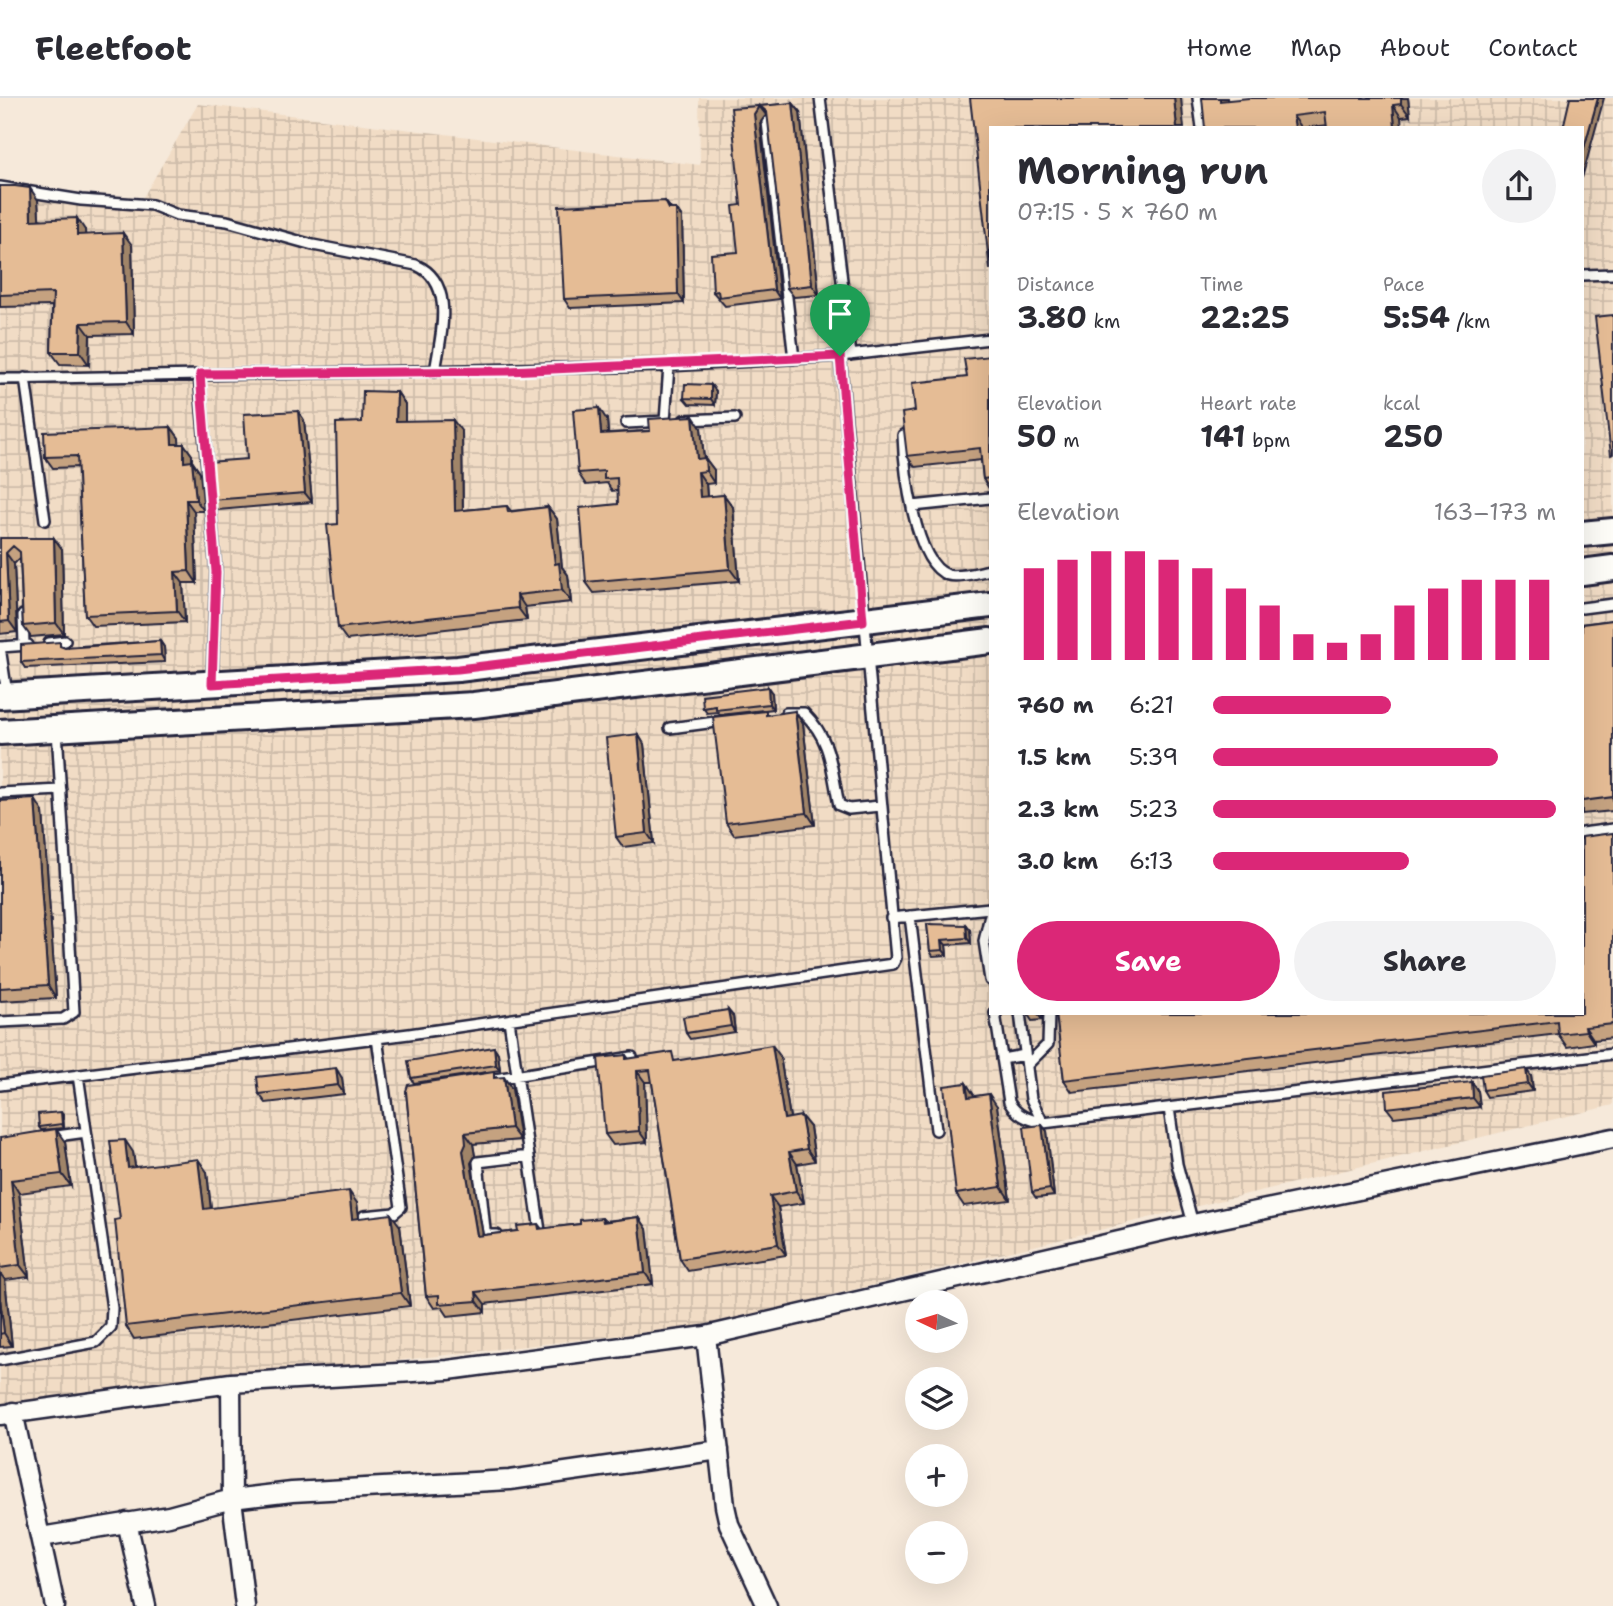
<!DOCTYPE html>
<html lang="en">
<head>
<meta charset="utf-8">
<style>
  :root { --surface:#fff; --page:#f2f2f3; --text:#2b2b33; --muted:#7c7c81; --line:#e1e1e2; --accent:#db2777 }
  body { margin:0; font-family:"Shantell Sans",sans-serif; background:var(--page); color:var(--text); height:100vh; display:flex; flex-direction:column; font-size:26px; white-space:nowrap }
  * { box-sizing:border-box; margin:0 }
  p { font-size:23px; color:var(--muted) }
  .icon { flex:none; width:38px; height:38px; fill:none; stroke:currentColor; stroke-width:2; stroke-linecap:round; stroke-linejoin:round }
  .map { position:relative; flex:1; overflow:hidden }
  .details { position:absolute; left:989px; top:28px; width:595px; height:889px; display:flex; flex-direction:column; background:var(--surface); border-radius:0px; box-shadow:0 7px 28px #0002 }
  .details>* { flex:none }
  .needle { width:46px; rotate:274deg }
  .controls { position:absolute; left:905px; top:1192px; display:grid; gap:14px }
  .controls a { display:grid; place-items:center; width:63px; height:63px; border-radius:50%; background:var(--surface); box-shadow:0 7px 28px #0002; font-size:35px }
  .pin { position:absolute; display:grid; place-items:center; width:60px; height:60px; color:#fff; margin:-72px -30px; border-radius:50% 50% 50% 0; rotate:-45deg; box-shadow:0 0 7px #0007 }
  .pin .icon { rotate:45deg }
  .round { display:grid; place-items:center; flex:none; width:74px; height:74px; border-radius:37px; background:var(--page) }
  .head { display:flex; align-items:center; justify-content:space-between; height:119px; padding:0 28px }
  h1 { font-size:38px; font-weight:700; line-height:52px }
  .figures { display:grid; grid-template-columns:repeat(3,1fr); gap:10px; height:119px; padding:7px 28px }
  .figures div { display:grid; align-content:center }
  .figures b { font-size:30px; font-weight:700 }
  .figures small { font-size:19px; font-weight:400 }
  .figures p { font-size:19px }
  .chart { height:196px; padding:14px 28px }
  .chart p { display:flex; justify-content:space-between }
  .chart svg { width:100%; height:126px; margin-top:7px; stroke:var(--accent); stroke-width:6 }
  .action { display:flex; gap:14px; margin-top:auto; padding:14px 28px }
  .action a { flex:1; height:80px; border-radius:42px; background:var(--accent); color:#fff; font-size:28px; font-weight:700; line-height:80px; text-align:center }
  .action a+a { background:var(--page); color:var(--text) }
  ul { padding:0 28px; list-style:none; font-size:23px }
  li { display:grid; grid-template-columns:112px 84px 1fr; align-items:center; height:52px }
  li i { height:18px; border-radius:9px; background:var(--accent) }
  header { display:flex; align-items:center; gap:42px; box-sizing:border-box; height:98px; padding:0 35px; background:var(--surface); border-bottom:2px solid var(--line) }
  header strong { font-size:33px }
  nav { display:flex; gap:38px; margin-inline-start:auto; font-size:24px }
  .map>svg:first-child { display:block }
  .industrial { fill:url(#industrial-grid); fill-rule:evenodd }
  .lines { fill:none; stroke-linecap:round; stroke-linejoin:round }
  .lane-casing { stroke:#22223b; stroke-width:14 }
  .street-casing { stroke:#22223b; stroke-width:23 }
  .secondary-casing { stroke:#22223b; stroke-width:30 }
  .lane { stroke:#fdfcf7; stroke-width:9 }
  .street { stroke:#fdfcf7; stroke-width:18 }
  .secondary { stroke:#fdfcf7; stroke-width:24 }
  .wall { fill:#c5a280; stroke:#22223b; stroke-width:2 }
  .shaded-wall { fill:#a08468; stroke:#22223b; stroke-width:2 }
  .building { fill:#e5bc95; stroke:#22223b; stroke-width:2 }
  .route-casing { stroke:#fff; stroke-width:14 }
  .route { stroke:#db2777; stroke-width:9 }
</style>
</head>
<body>
<header>
<strong>Fleetfoot</strong>
<nav><a>Home</a><a>Map</a><a>About</a><a>Contact</a></nav>
</header>
<div class="map">
<svg width="1613" height="1508" viewBox="0 0 1613 1508">
  <defs>
    <pattern id="industrial-grid" width="8" height="8" patternUnits="userSpaceOnUse" patternTransform="scale(1.75)"><rect width="8" height="8" fill="#f1dcc5"/><path d="M0 4h8M4 0v8" fill="none" stroke="#cebcaa"/></pattern>
  </defs>
  <rect width="100%" height="100%" fill="#f6e9da"/>
  <filter id="ink" filterUnits="userSpaceOnUse"><feTurbulence type="fractalNoise" baseFrequency=".0143" numOctaves="2"/><feDisplacementMap in="SourceGraphic" scale="14" xChannelSelector="R" yChannelSelector="G"/><feConvolveMatrix kernelMatrix="1 2 1 2 8 2 1 2 1" color-interpolation-filters="sRGB"/></filter>
  <g filter="url(#ink)">
    <!-- industrial -->
    <path class="industrial" d="M 699,0 L 1613,0 L 1613,1007 L 709,1227 L 0,1308 L 0,82 L 139,106 L 198,6 L 700,67 ZM 990,30 L 1582,30 L 1582,915 L 990,915 Z"/>
    <g class="lines">
      <!-- lane casing -->
      <g class="lane-casing">
        <path id="lane" d="M 820,0 L 851,257
          M 1198,0 L 1202,30
          M 767,24 L 794,261
          M 0,89 L 81,102 L 152,107 L 177,117 L 227,123 L 313,147 L 416,167 C 457,185 440,239 435,274
          M 1582,177 L 1613,176
          M 199,277 L 216,474 L 212,584
          M 25,280 L 45,422
          M 0,281 L 669,268 L 840,258 L 990,241
          M 684,322 L 735,320
          M 626,325 L 665,323 L 669,268
          M 903,337 C 904,368 914,466 948,477 C 959,480 979,474 990,472
          M 913,408 L 990,400
          M 1582,510 L 1613,506
          M 23,517 L 24,547
          M 49,545 L 65,543
          M 0,549 L 7,596
          M 1,549 L 28,547
          M 786,615 L 804,615 C 832,643 831,669 839,707 L 849,711 L 880,708
          M 670,630 L 723,623
          M 0,695 L 61,692
          M 1582,735 L 1613,731
          M 990,817 L 984,843 L 990,882
          M 910,818 L 936,1032
          M 891,820 L 990,810
          M 995,915 L 1009,1004 C 1017,1018 1028,1021 1043,1025 L 1613,956
          M 1020,915 L 1031,1001 L 1043,1025
          M 509,922 L 540,1133
          M 0,924 L 63,921 L 74,914 L 57,632
          M 1002,961 L 1025,957
          M 1027,967 L 1048,946 L 1049,915
          M 495,981 L 632,959
          M 0,987 L 409,936 L 893,866 L 896,860 L 840,258
          M 1169,1010 L 1177,1066 L 1193,1126
          M 50,1039 L 86,1034
          M 364,1118 L 394,1115 L 401,1109 L 377,940
          M 497,1137 L 488,1137 L 485,1132 L 478,1064 L 529,1058
          M 0,1262 L 96,1244 L 111,1229 L 112,1210 L 78,977"/>
      </g>
      <!-- street casing -->
      <g class="street-casing">
        <path id="street" d="M 706,1238 L 725,1408 L 729,1426 L 767,1508
          M 231,1285 L 232,1401 L 245,1508
          M 13,1314 L 55,1508
          M 0,1317 L 231,1285 L 448,1272 L 706,1238 L 1193,1126 L 1613,1040
          M 127,1424 L 146,1508
          M 41,1439 L 169,1418 L 232,1401 L 292,1394 L 510,1382 L 719,1352"/>
      </g>
      <!-- secondary casing -->
      <g class="secondary-casing">
        <path id="secondary" d="M 1582,436 L 1613,433
          M 1582,474 L 1613,470
          M 0,598 L 458,571 L 990,507
          M 0,634 L 474,607 L 990,543"/>
      </g>
      <!-- lane -->
      <use href="#lane" class="lane"/>
      <!-- street -->
      <use href="#street" class="street"/>
      <!-- secondary -->
      <use href="#secondary" class="secondary"/>
    </g>
    <!-- wall -->
    <path class="wall" d="M 1408,0 L 1410,18 L 1302,30 L 1227,3 Z
      M 793,5 L 800,14 L 819,197 L 794,199 L 787,190 L 768,18 L 760,8 Z
      M 759,8 L 766,17 L 760,25 L 780,201 L 725,208 L 713,194 L 738,154 L 741,107 Z
      M 0,88 L 38,102 L 39,121 L 85,132 L 85,137 L 132,147 L 134,236 L 90,237 L 89,267 L 60,266 L 51,254 L 52,208 L 0,209 Z
      M 665,103 L 671,111 L 676,111 L 682,120 L 684,205 L 570,210 L 564,201 Z
      M 990,258 L 990,392 L 983,381 L 981,362 L 915,369 L 907,358 L 915,313 L 967,279 Z
      M 711,287 L 716,293 L 715,307 L 689,306 L 684,300 Z
      M 397,294 L 405,306 L 405,323 L 462,334 L 463,412 L 507,408 L 511,413 L 548,409 L 557,421 L 562,469 L 568,477 L 571,504 L 525,509 L 527,522 L 347,542 L 338,530 L 338,426 L 362,324 Z
      M 298,313 L 304,322 L 312,404 L 218,412 L 211,402 L 247,361 Z
      M 607,322 L 608,335 L 701,330 L 704,360 L 705,360 L 714,372 L 714,385 L 706,386 L 707,399 L 724,397 L 733,409 L 739,483 L 594,495 L 586,484 L 618,406 L 618,392 L 612,393 L 607,385 L 586,387 L 578,375 Z
      M 171,329 L 179,340 L 179,346 L 184,346 L 192,357 L 192,363 L 200,375 L 204,413 L 194,413 L 197,485 L 183,485 L 185,524 L 93,528 L 85,517 L 78,369 L 53,370 L 45,359 Z
      M 0,440 L 62,451 L 64,536 L 31,539 L 23,528 L 20,460 L 14,466 L 17,534 L 0,536 Z
      M 1613,522 L 1613,713 L 1582,716 L 1582,526 Z
      M 160,543 L 164,549 L 165,564 L 25,570 L 21,564 L 64,549 Z
      M 772,595 L 773,611 L 720,617 L 718,614 L 707,615 L 703,610 Z
      M 795,613 L 803,626 L 815,727 L 734,737 L 726,725 Z
      M 638,636 L 644,646 L 654,745 L 623,749 L 616,739 Z
      M 0,703 L 43,714 L 56,900 L 0,903 Z
      M 1613,735 L 1613,940 L 1594,942 L 1594,945 L 1567,949 L 1558,936 L 1072,994 L 1064,982 L 1057,920 L 1052,915 L 1582,915 Z
      M 927,826 L 970,832 L 971,845 L 946,847 L 947,857 L 933,858 L 930,853 Z
      M 1027,915 L 1042,915 L 1042,922 L 1032,923 Z
      M 733,918 L 735,934 L 690,941 L 686,935 Z
      M 494,949 L 498,955 L 500,972 L 414,985 L 411,980 Z
      M 626,957 L 629,961 L 678,963 L 780,958 L 790,1020 L 810,1029 L 815,1063 L 797,1066 L 804,1105 L 778,1109 L 786,1157 L 688,1173 L 680,1161 L 652,984 L 645,984 L 647,1044 L 613,1047 L 605,1036 Z
      M 1531,978 L 1533,993 L 1487,999 L 1483,992 Z
      M 497,979 L 512,991 L 520,1042 L 473,1046 L 475,1058 L 471,1065 L 483,1137 L 518,1133 L 538,1126 L 542,1131 L 580,1126 L 602,1120 L 605,1123 L 639,1119 L 647,1131 L 653,1186 L 485,1206 L 485,1214 L 448,1218 L 442,1209 L 434,1210 L 426,1198 L 406,993 Z
      M 342,980 L 344,996 L 266,1005 L 259,996 Z
      M 1472,984 L 1478,993 L 1480,1009 L 1394,1019 L 1387,1010 Z
      M 966,985 L 974,998 L 997,1008 L 1010,1102 L 964,1108 L 956,1096 Z
      M 63,1017 L 64,1030 L 41,1032 L 39,1029 Z
      M 1047,1033 L 1054,1098 L 1036,1100 L 1032,1094 Z
      M 0,1040 L 65,1044 L 71,1088 L 19,1095 L 29,1179 L 5,1182 L 12,1248 L 0,1249 Z
      M 133,1054 L 135,1069 L 207,1074 L 211,1110 L 357,1105 L 359,1120 L 400,1128 L 410,1208 L 134,1241 L 126,1228 Z"/>
    <!-- shaded-wall -->
    <path class="shaded-wall" d="M 1174,0 L 1181,0 L 1184,30 L 1177,30 Z
      M 1220,0 L 1227,0 L 1229,15 L 1220,3 Z
      M 1401,0 L 1408,0 L 1410,18 L 1401,6 Z
      M 1598,0 L 1604,0 L 1582,80 L 1582,57 Z
      M 793,5 L 800,14 L 819,197 L 812,187 Z
      M 1393,7 L 1401,19 L 1402,30 L 1395,30 Z
      M 759,8 L 766,17 L 760,25 L 780,201 L 774,192 L 754,16 Z
      M 1293,18 L 1302,30 L 1295,30 Z
      M 30,90 L 38,102 L 40,134 L 31,122 Z
      M 665,103 L 672,112 L 676,111 L 682,120 L 684,205 L 678,196 L 669,111 Z
      M 77,120 L 85,132 L 86,149 L 77,137 Z
      M 123,135 L 132,147 L 134,236 L 126,224 Z
      M 81,225 L 90,237 L 89,267 L 80,254 Z
      M 711,287 L 716,293 L 715,307 L 711,301 Z
      M 397,294 L 405,306 L 405,335 L 396,323 Z
      M 599,310 L 607,322 L 609,348 L 601,336 Z
      M 298,313 L 304,322 L 312,404 L 305,395 Z
      M 693,318 L 701,330 L 705,373 L 697,361 Z
      M 453,322 L 462,334 L 463,425 L 455,413 Z
      M 171,329 L 179,340 L 180,357 L 172,346 Z
      M 184,346 L 192,357 L 192,375 L 184,364 Z
      M 705,360 L 714,372 L 714,385 L 706,373 Z
      M 192,363 L 200,375 L 204,413 L 196,402 Z
      M 698,374 L 706,386 L 708,411 L 700,399 Z
      M 724,397 L 733,409 L 739,483 L 730,471 Z
      M 186,402 L 194,413 L 197,485 L 189,473 Z
      M 548,409 L 557,421 L 562,469 L 568,477 L 571,504 L 562,492 L 555,466 Z
      M 54,440 L 62,451 L 64,536 L 56,525 Z
      M 6,455 L 14,466 L 17,534 L 9,523 Z
      M 175,474 L 183,485 L 185,524 L 177,513 Z
      M 517,497 L 525,509 L 527,522 L 518,510 Z
      M 160,543 L 164,549 L 165,564 L 161,557 Z
      M 768,589 L 772,595 L 773,611 L 769,606 Z
      M 795,613 L 803,626 L 815,727 L 807,715 Z
      M 638,636 L 644,646 L 654,745 L 647,735 Z
      M 35,701 L 43,714 L 56,900 L 48,887 Z
      M 966,827 L 970,832 L 971,845 L 967,840 Z
      M 942,842 L 946,847 L 947,857 L 943,852 Z
      M 728,912 L 733,918 L 735,934 L 731,928 Z
      M 1037,915 L 1042,915 L 1042,922 Z
      M 1585,929 L 1594,942 L 1594,945 L 1586,933 Z
      M 772,947 L 780,958 L 792,1032 L 784,1021 Z
      M 494,949 L 498,955 L 500,972 L 496,967 Z
      M 336,970 L 342,980 L 344,996 L 338,987 Z
      M 1526,971 L 1531,978 L 1533,993 L 1528,986 Z
      M 637,973 L 645,984 L 647,1044 L 639,1033 Z
      M 504,979 L 512,991 L 520,1042 L 511,1030 Z
      M 1472,984 L 1478,993 L 1480,1009 L 1473,1000 Z
      M 966,985 L 974,997 L 976,1011 L 968,999 Z
      M 989,996 L 997,1008 L 1010,1102 L 1001,1089 Z
      M 61,1014 L 63,1017 L 64,1030 L 62,1026 Z
      M 801,1018 L 810,1029 L 815,1063 L 807,1051 Z
      M 1042,1027 L 1047,1033 L 1054,1098 L 1050,1091 Z
      M 56,1031 L 65,1044 L 71,1088 L 62,1076 Z
      M 465,1035 L 473,1046 L 475,1058 L 471,1065 L 485,1150 L 477,1138 L 463,1053 Z
      M 125,1042 L 133,1054 L 137,1082 L 128,1070 Z
      M 789,1054 L 797,1066 L 804,1105 L 796,1093 Z
      M 198,1061 L 207,1074 L 212,1123 L 204,1111 Z
      M 11,1082 L 19,1095 L 29,1179 L 20,1167 Z
      M 349,1093 L 357,1105 L 361,1133 L 352,1121 Z
      M 770,1098 L 778,1109 L 786,1157 L 778,1146 Z
      M 391,1116 L 400,1128 L 410,1208 L 401,1195 Z
      M 639,1119 L 647,1131 L 653,1186 L 645,1175 Z
      M 0,1175 L 5,1182 L 12,1248 L 4,1235 L 0,1200 Z
      M 476,1194 L 485,1206 L 485,1214 L 477,1203 Z"/>
    <!-- building -->
    <path class="building" d="M 970,0 L 1174,0 L 1177,30 L 990,30 L 990,172 Z
      M 1202,0 L 1220,0 L 1220,3 L 1249,0 L 1401,0 L 1401,6 L 1393,7 L 1395,30 L 1327,30 L 1325,14 L 1293,18 L 1295,30 L 1205,30 Z
      M 1570,0 L 1598,0 L 1582,57 L 1582,30 L 1563,30 Z
      M 793,5 L 812,187 L 787,190 L 767,14 L 760,8 Z
      M 759,8 L 754,16 L 774,192 L 719,199 L 718,193 L 713,194 L 711,156 L 738,154 L 733,108 L 741,107 L 731,10 Z
      M 0,88 L 15,88 L 30,90 L 31,122 L 77,120 L 77,137 L 123,135 L 126,224 L 81,225 L 80,254 L 51,254 L 53,195 L 0,197 Z
      M 665,103 L 669,111 L 676,111 L 678,196 L 564,201 L 559,108 Z
      M 1613,217 L 1613,356 L 1611,357 L 1595,219 Z
      M 990,258 L 990,380 L 983,381 L 980,350 L 907,358 L 902,315 L 915,313 L 912,285 L 967,279 L 964,261 Z
      M 685,286 L 711,287 L 711,301 L 684,300 Z
      M 363,293 L 397,294 L 396,323 L 453,322 L 455,413 L 507,408 L 508,414 L 548,409 L 555,466 L 559,465 L 562,492 L 517,497 L 518,510 L 338,530 L 327,427 L 338,426 L 336,325 L 362,324 Z
      M 599,310 L 601,336 L 650,333 L 649,321 L 693,318 L 697,361 L 705,360 L 706,373 L 698,374 L 700,399 L 724,397 L 730,471 L 586,484 L 580,410 L 618,406 L 617,380 L 604,381 L 604,373 L 578,375 L 573,312 Z
      M 298,313 L 305,395 L 211,402 L 208,364 L 247,361 L 244,316 Z
      M 171,329 L 172,346 L 184,346 L 184,364 L 192,363 L 196,402 L 186,402 L 189,473 L 175,474 L 177,513 L 85,517 L 77,358 L 45,359 L 44,334 Z
      M 0,440 L 54,440 L 56,525 L 23,528 L 20,454 L 13,448 L 6,455 L 9,523 L 0,524 Z
      M 1613,522 L 1613,699 L 1582,703 L 1582,526 Z
      M 160,543 L 161,557 L 21,564 L 21,547 L 60,544 L 60,548 L 65,550 Z
      M 768,589 L 769,606 L 716,612 L 716,608 L 703,610 L 702,597 Z
      M 766,613 L 766,617 L 795,613 L 807,715 L 726,725 L 713,619 Z
      M 638,636 L 647,735 L 616,739 L 606,640 Z
      M 35,701 L 48,887 L 0,890 L 0,703 Z
      M 1613,735 L 1613,926 L 1585,929 L 1586,933 L 1558,936 L 1557,923 L 1064,982 L 1056,915 L 1582,915 L 1582,739 Z
      M 927,826 L 966,827 L 967,840 L 942,842 L 943,852 L 930,853 Z
      M 728,912 L 731,928 L 686,935 L 683,919 Z
      M 772,947 L 784,1021 L 801,1018 L 807,1051 L 789,1054 L 796,1093 L 770,1098 L 778,1146 L 680,1161 L 650,972 L 637,973 L 639,1033 L 605,1036 L 598,960 L 626,957 L 626,961 L 672,954 L 674,963 Z
      M 494,949 L 496,967 L 411,980 L 408,963 Z
      M 336,970 L 338,987 L 259,996 L 257,979 Z
      M 1526,971 L 1528,986 L 1483,992 L 1481,977 Z
      M 494,974 L 494,980 L 504,979 L 511,1030 L 465,1035 L 466,1046 L 463,1053 L 477,1138 L 518,1133 L 517,1128 L 538,1126 L 539,1131 L 580,1126 L 580,1122 L 602,1120 L 603,1124 L 639,1119 L 645,1175 L 476,1194 L 477,1203 L 439,1206 L 439,1197 L 426,1198 L 406,993 L 408,987 Z
      M 1472,984 L 1473,1000 L 1387,1010 L 1386,993 Z
      M 966,985 L 968,999 L 989,996 L 1001,1089 L 956,1096 L 944,988 Z
      M 61,1014 L 62,1026 L 39,1029 L 38,1016 Z
      M 1042,1027 L 1050,1091 L 1032,1094 L 1024,1029 Z
      M 56,1031 L 62,1076 L 11,1082 L 20,1167 L 0,1170 L 0,1040 Z
      M 125,1042 L 128,1070 L 198,1061 L 204,1111 L 349,1093 L 352,1121 L 391,1116 L 401,1195 L 126,1228 L 115,1122 L 120,1121 L 110,1043 Z
      M 0,1200 L 4,1235 L 0,1236 Z"/>
  </g>
  <g class="lines" filter="url(#ink)">
    <!-- route casing -->
    <g class="route-casing">
      <path id="route" d="M 840,258 L 863,523 L 458,571 L 212,586 L 216,474 L 200,276 L 508,273 Z"/>
    </g>
    <!-- route -->
    <use href="#route" class="route"/>
  </g>
</svg>
<div class="controls">
<a><svg class="needle" viewBox="-14 -14 28 28"><path d="M0-13l5 13h-10z" fill="#e53935"/><path d="M0 13l5-13h-10z" fill="#7c7c81"/></svg></a>
<a><svg class="icon" aria-label="layers" viewBox="0 0 24 24"><path d="M12 4l9 5-9 5-9-5zM3 14l9 5 9-5"/></svg></a>
<a>+</a>
<a>−</a>
</div>
<div class="pin" style="left:840px;top:258px;background:#1e9e55"><svg class="icon" aria-label="arrive" viewBox="0 0 24 24"><path d="M6 21V4h12l-3 4 3 4H6"/></svg></div>
<section class="details">
<div class="head"><div><h1>Morning run</h1><p>07:15 · 5 × 760 m</p></div><a class="round"><svg class="icon" aria-label="share" viewBox="0 0 24 24"><path d="M12 15V3M7 8l5-5 5 5M5 13v7h14v-7"/></svg></a></div>
<div class="figures">
<div><p>Distance</p><b>3.80<small> km</small></b></div>
<div><p>Time</p><b>22:25</b></div>
<div><p>Pace</p><b>5:54<small> /km</small></b></div>
</div>
<div class="figures">
<div><p>Elevation</p><b>50<small> m</small></b></div>
<div><p>Heart rate</p><b>141<small> bpm</small></b></div>
<div><p>kcal</p><b>250</b></div>
</div>
<div class="chart"><p><span>Elevation</span>163–173 m</p>
<svg viewBox="0 0 160 44" preserveAspectRatio="none"><path d="M5 44V12M15 44V9M25 44V6M35 44V6M45 44V9M55 44V12M65 44V19M75 44V25M85 44V35M95 44V38M105 44V35M115 44V25M125 44V19M135 44V16M145 44V16M155 44V16"/></svg>
</div>
<ul>
<li><b>760 m</b>6:21<i style="width:52%"></i></li>
<li><b>1.5 km</b>5:39<i style="width:83%"></i></li>
<li><b>2.3 km</b>5:23<i style="width:100%"></i></li>
<li><b>3.0 km</b>6:13<i style="width:57%"></i></li>
</ul>
<div class="action"><a>Save</a><a>Share</a></div>
</section>
</div>
</body>
</html>
